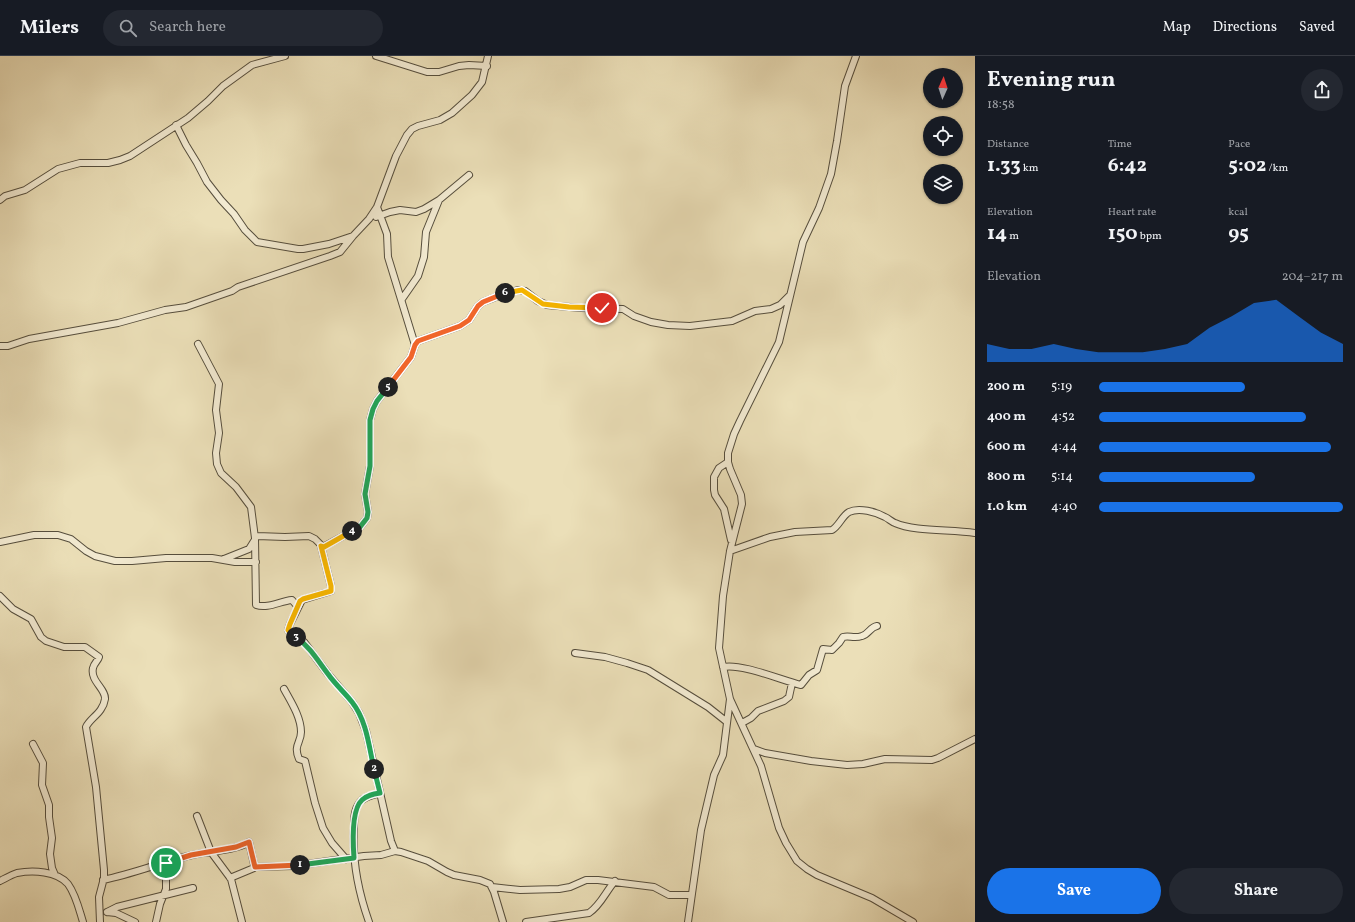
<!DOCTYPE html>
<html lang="en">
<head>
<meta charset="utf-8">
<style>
  :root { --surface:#171b24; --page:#242831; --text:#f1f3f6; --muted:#9ea1a6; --line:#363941; --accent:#1a73e8 }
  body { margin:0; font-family:Vollkorn,serif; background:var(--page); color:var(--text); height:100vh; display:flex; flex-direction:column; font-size:15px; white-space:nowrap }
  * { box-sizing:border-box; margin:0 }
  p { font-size:13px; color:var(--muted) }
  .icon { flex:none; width:22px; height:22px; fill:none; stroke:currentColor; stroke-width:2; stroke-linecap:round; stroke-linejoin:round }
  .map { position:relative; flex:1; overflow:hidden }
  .panel { display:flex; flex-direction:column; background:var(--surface); width:380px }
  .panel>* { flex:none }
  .needle { width:26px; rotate:3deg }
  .tools { position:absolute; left:923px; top:12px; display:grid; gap:8px }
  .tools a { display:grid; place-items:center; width:40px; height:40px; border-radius:50%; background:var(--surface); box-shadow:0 1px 3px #0004; font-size:20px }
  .pin { position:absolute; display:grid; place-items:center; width:34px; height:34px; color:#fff; margin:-17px; border:2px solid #fff; border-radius:50%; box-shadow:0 1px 4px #0007 }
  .km { position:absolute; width:20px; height:20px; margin:-10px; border-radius:50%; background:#222; color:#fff; font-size:11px; line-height:20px; text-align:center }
  .round { display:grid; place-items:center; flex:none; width:42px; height:42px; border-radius:21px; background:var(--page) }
  .overview { display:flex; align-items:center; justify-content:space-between; height:68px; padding:0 12px }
  h1 { font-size:22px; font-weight:700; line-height:30px }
  .stats { display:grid; grid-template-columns:repeat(3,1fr); gap:6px; height:68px; padding:4px 12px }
  .stats div { display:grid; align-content:center }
  .stats b { font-size:20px; font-weight:700 }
  .stats small { font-size:11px; font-weight:400 }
  .stats p { font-size:11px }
  .chart { height:112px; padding:8px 12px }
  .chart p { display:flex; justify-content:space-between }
  .chart svg { width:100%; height:72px; margin-top:4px; fill:var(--accent); opacity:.7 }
  .cta { display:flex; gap:8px; margin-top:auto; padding:8px 12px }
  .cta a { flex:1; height:46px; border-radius:24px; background:var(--accent); color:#fff; font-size:16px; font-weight:700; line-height:46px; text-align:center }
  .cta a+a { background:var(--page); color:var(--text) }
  ul { padding:0 12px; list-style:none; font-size:13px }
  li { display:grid; grid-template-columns:64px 48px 1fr; align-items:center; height:30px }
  li i { height:10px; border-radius:5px; background:var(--accent) }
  header { display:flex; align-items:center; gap:24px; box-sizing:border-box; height:56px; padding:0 20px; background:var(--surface); border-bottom:1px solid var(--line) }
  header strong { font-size:19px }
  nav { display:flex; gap:22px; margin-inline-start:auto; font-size:14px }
  .search { width:280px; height:36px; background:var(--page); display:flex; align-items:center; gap:10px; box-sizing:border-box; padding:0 14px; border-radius:22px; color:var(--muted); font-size:15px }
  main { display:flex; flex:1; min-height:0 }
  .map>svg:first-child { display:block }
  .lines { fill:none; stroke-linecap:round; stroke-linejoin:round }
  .minor-casing { stroke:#564e3d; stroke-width:8 }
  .minor { stroke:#f2ead1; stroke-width:6 }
  .split-1-casing { stroke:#fff; stroke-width:8 }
  .split-2-casing { stroke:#fff; stroke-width:8 }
  .split-3-casing { stroke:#fff; stroke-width:8 }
  .split-4-casing { stroke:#fff; stroke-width:8 }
  .split-5-casing { stroke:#fff; stroke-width:8 }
  .split-6-casing { stroke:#fff; stroke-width:8 }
  .split-7-casing { stroke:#fff; stroke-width:8 }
  .split-1 { stroke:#f0652b; stroke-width:5 }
  .split-2 { stroke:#22a559; stroke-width:5 }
  .split-3 { stroke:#22a559; stroke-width:5 }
  .split-4 { stroke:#f5b400; stroke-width:5 }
  .split-5 { stroke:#22a559; stroke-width:5 }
  .split-6 { stroke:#f0652b; stroke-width:5 }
  .split-7 { stroke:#f5b400; stroke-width:5 }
</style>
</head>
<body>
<header>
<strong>Milers</strong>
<div class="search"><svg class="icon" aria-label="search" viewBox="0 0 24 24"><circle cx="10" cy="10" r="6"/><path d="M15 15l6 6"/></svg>Search here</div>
<nav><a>Map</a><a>Directions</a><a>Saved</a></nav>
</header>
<main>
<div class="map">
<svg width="975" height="866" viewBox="0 0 975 866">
  <rect width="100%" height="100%" fill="#ebdfb8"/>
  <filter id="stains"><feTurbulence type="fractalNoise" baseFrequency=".005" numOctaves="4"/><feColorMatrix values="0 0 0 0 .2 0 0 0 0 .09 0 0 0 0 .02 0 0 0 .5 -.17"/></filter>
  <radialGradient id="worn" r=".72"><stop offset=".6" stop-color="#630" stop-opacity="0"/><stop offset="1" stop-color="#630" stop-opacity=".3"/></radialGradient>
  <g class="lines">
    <!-- minor casing -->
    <g class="minor-casing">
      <path id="minor" d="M 376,0 L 427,16 L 439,16 L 459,10 L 469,9 L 487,10
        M 856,0 L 845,30 L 837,85 L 831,118 L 819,152 L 803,186 L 779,286 L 740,365 L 734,378 L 728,397 L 728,406 L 730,413 L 741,439 L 742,448 L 730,495 L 723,540 L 719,592 L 730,643 L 761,710 L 779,772 L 786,787 L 797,805 L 807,813 L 817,819 L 872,842 L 913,866
        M 176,69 L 186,89 L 197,107 L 207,126 L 221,144 L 234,158 L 245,174 L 257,186 L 298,193 L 303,193 L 329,188 L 353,180 L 369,163 L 377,151 L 396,100 L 407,79 L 412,73 L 418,70 L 440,64 L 452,57 L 472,39 L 482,26 L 488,0
        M 0,144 L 5,140 L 25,134 L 58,113 L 80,107 L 108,107 L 120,104 L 130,100 L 188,62 L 208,45 L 223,30 L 252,9 L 285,0
        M 377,151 L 387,178 L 388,201 L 415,289
        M 376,161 L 390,156 L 400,154 L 416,156 L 424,153 L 439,144
        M 402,243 L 418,220 L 424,201 L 426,176 L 439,144 L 469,119
        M 198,288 L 219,328 L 216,354 L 219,377 L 216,397 L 217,408 L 221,417 L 236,431 L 251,451 L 255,482
        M 0,290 L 8,290 L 29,283 L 118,267 L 165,254 L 186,251 L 232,235 L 238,231 L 330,200 L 340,196 L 353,180
        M 728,406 L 719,412 L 714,421 L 714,434 L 715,439 L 724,453 L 731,484
        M 0,486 L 34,479 L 58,479 L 71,483 L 86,495 L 95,500 L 115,505 L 132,505 L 166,502 L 212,502 L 235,506 L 256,506
        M 321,490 L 331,530 L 331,535 L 302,544 L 290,568 L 288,574 L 291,578 L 304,586 L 328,618 L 352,646 L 359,657 L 366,675 L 391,785 L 395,795
        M 730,495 L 770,481 L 795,476 L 832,474 C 839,470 842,460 849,456 C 859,451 876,456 885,461 C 889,463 892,466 895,467 C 915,476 953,473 975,477
        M 224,503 L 249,493 L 254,485
        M 0,540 L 13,553 L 31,563 L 41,581 L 46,585 L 64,591 L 85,591 L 99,601 C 98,605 94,607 93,612 C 90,625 106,633 105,643 C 103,657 90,662 86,671 L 96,731 L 104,814 L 104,822 L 99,841 L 100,866
        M 298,551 L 292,544 C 280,545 268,553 256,549 L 255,482 L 257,480 L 285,481 L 309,480 L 315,483 L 323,491 L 360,471 L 367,462 L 368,456 L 365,438 L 370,410 L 370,364 L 373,353 L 377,345 L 411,301 L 415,289 L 418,285 L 460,270 L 469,264 L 478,250 L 483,246 L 506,237 L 519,234 L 525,235 L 538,245 L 547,249 L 581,252 L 623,253 L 634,260 L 651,266 L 668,269 L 690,270 L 732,265 L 755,255 L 771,253 L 780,249 L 790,239
        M 575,597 L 605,601 L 627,607 L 648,614 L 708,651 L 727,666
        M 723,611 C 741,607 781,624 801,629 L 809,619 L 817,614 L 823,593 L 832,594 L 839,587 L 843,581 C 850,579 853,583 862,580 C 869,578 870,571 877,570
        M 284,633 C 291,646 301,661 301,676 C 301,687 293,689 299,703 L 305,705 L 315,747 L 323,772 L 332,787 L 346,803
        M 742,667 L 751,662 L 758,655 L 784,645 L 789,641 L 792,627
        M 33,688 L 43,707 L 42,729 L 49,749 L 49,761 L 52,782 L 50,798 L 52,812 L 55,819
        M 754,693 L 765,697 L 811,705 L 847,709 L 863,708 L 885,703 L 932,704 L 938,702 L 975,683
        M 197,760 L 211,796 L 231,823 L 242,866
        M 255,811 L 293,810 L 364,800 L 381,799 L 395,795 L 401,796 L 428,805 L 447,816 L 454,819 L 480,824 L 490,828 L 494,836 L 503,866
        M 103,824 C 133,818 162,806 192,799 C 209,795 234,795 249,786 L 254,808 L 254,812 L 230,822
        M 0,825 C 6,822 11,819 17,817 C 33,814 57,815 68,828 C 76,839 79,853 83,866
        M 492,831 L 520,834 L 559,833 L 570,831 L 586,824 L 598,824 L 654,831 L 669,839 L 691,839
        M 107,856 L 117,851 L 193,832
        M 107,856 L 116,857 L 135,866
        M 156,866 L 160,848 L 166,833 L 166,807
        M 369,866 C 358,835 352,805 354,772 C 354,763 354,753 360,746 C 365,740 373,739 380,737
        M 526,866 L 589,857 C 601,849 606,835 615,825
        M 688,866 L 701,774 L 714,719 L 723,699 L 730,643"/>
    </g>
    <!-- minor -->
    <use href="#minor" class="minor"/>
  </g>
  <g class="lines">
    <!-- split-1 casing -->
    <g class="split-1-casing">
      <path id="split-1" d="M 166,807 L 191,799 L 236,791 L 249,786 L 255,811 L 300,809"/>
    </g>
    <!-- split-2 casing -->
    <g class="split-2-casing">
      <path id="split-2" d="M 300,809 L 354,802 C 353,788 351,754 362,744 C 367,739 373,738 380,737 L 374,713"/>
    </g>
    <!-- split-3 casing -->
    <g class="split-3-casing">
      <path id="split-3" d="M 296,581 C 310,591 318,605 328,618 C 335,628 345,637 352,646 C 367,665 369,691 374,713"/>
    </g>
    <!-- split-4 casing -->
    <g class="split-4-casing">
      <path id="split-4" d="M 296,581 L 291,578 L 288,574 L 290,568 L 300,545 L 303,543 L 331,535 L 331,530 L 321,490 L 324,491 L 352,475"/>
    </g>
    <!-- split-5 casing -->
    <g class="split-5-casing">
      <path id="split-5" d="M 352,475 L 360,471 L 367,462 L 368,456 L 365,438 L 370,410 L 370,364 L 373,353 L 377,345 L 388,331"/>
    </g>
    <!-- split-6 casing -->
    <g class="split-6-casing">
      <path id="split-6" d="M 388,331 L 411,301 L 415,289 L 418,285 L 460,270 L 469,264 L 478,250 L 483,246 L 505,237"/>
    </g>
    <!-- split-7 casing -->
    <g class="split-7-casing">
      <path id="split-7" d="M 505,237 L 522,234 L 543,248 L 569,251 L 602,252"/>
    </g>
    <!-- split-1 -->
    <use href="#split-1" class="split-1"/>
    <!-- split-2 -->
    <use href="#split-2" class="split-2"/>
    <!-- split-3 -->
    <use href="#split-3" class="split-3"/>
    <!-- split-4 -->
    <use href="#split-4" class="split-4"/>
    <!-- split-5 -->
    <use href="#split-5" class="split-5"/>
    <!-- split-6 -->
    <use href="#split-6" class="split-6"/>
    <!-- split-7 -->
    <use href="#split-7" class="split-7"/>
  </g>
  <rect width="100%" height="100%" filter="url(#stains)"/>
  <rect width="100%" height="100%" fill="url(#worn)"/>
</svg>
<div class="tools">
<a><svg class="needle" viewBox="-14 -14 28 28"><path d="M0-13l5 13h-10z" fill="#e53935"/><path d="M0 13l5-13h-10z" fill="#9ea1a6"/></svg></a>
<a><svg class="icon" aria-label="locate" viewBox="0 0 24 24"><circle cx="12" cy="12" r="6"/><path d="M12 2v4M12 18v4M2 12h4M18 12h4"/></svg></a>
<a><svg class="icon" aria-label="layers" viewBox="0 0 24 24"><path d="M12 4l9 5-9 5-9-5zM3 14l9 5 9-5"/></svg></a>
</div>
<div class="pin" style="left:166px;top:807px;background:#1e9e55"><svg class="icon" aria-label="arrive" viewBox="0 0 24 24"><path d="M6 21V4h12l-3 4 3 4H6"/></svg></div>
<div class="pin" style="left:602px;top:252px;background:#d93025"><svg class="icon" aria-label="check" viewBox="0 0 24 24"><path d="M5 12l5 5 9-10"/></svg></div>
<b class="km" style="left:300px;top:809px">1</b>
<b class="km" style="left:374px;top:713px">2</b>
<b class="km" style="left:296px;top:581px">3</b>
<b class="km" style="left:352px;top:475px">4</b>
<b class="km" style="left:388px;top:331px">5</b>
<b class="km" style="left:505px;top:237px">6</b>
</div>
<section class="panel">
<div class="overview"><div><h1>Evening run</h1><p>18:58</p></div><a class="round"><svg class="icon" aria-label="share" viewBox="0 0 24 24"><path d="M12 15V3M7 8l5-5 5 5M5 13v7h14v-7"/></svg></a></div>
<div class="stats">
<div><p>Distance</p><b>1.33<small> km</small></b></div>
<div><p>Time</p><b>6:42</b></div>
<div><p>Pace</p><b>5:02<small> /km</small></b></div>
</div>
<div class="stats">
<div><p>Elevation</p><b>14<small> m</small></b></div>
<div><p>Heart rate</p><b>150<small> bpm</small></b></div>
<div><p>kcal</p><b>95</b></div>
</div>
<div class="chart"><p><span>Elevation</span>204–217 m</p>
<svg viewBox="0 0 160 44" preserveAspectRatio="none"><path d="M0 44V33L10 36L20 36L30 33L40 36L50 38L60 38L70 38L80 36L90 33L100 23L110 16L120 8L130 6L140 16L150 26L160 33V44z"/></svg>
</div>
<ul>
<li><b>200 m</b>5:19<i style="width:60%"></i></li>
<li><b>400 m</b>4:52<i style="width:85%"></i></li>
<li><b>600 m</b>4:44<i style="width:95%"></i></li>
<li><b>800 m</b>5:14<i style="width:64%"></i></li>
<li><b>1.0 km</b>4:40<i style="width:100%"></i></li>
</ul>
<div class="cta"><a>Save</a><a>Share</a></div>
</section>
</main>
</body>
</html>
